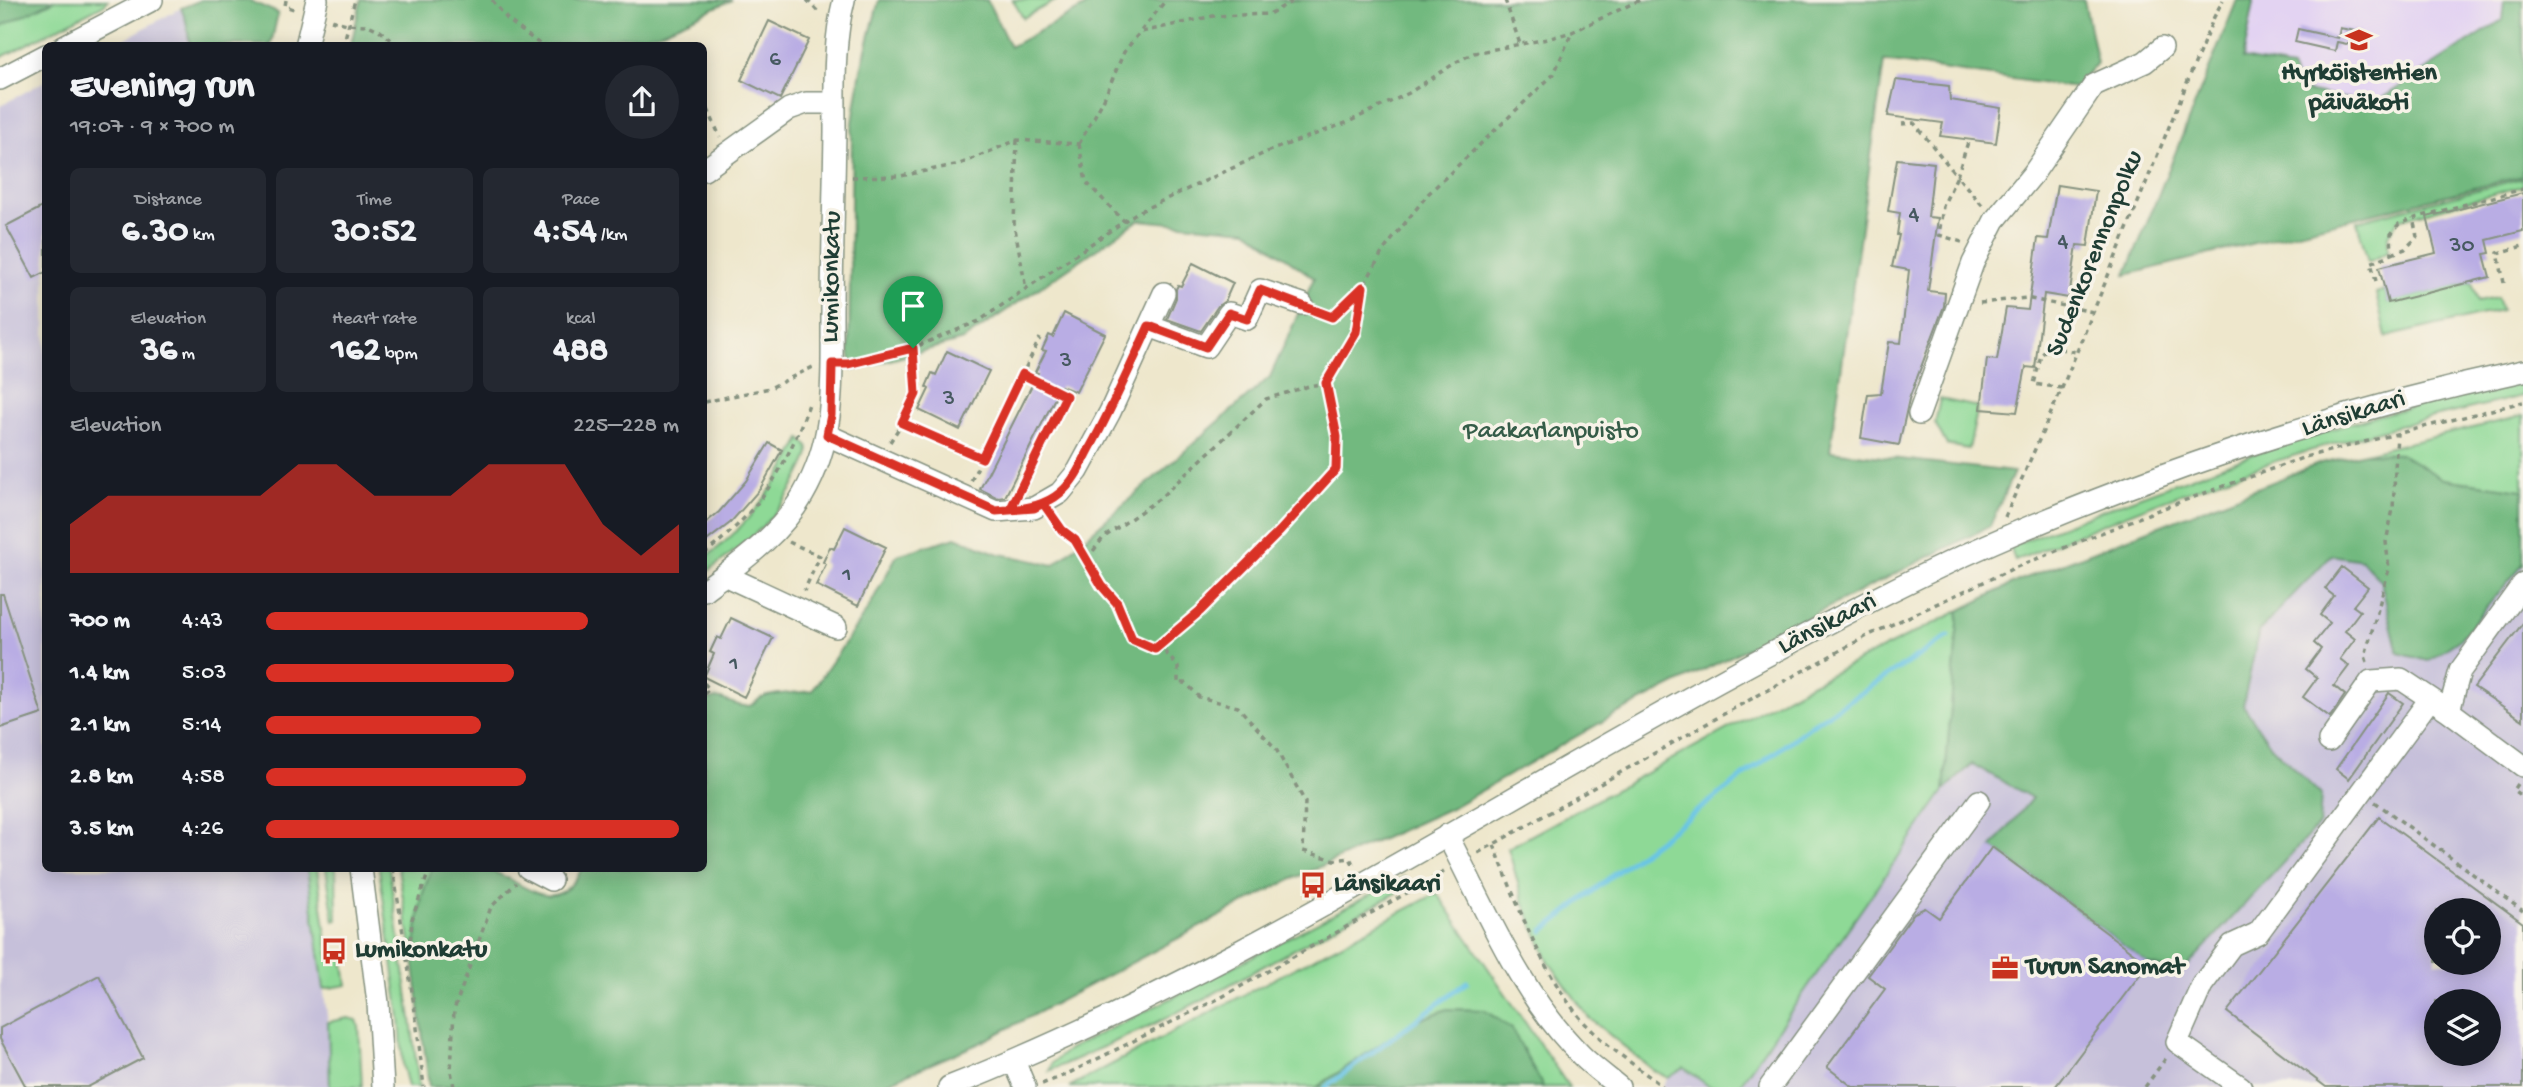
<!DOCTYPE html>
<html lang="en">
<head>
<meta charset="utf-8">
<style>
  :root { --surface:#171b24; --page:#242831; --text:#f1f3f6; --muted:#9ea1a6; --accent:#d93025 }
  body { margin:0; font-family:"Gochi Hand",sans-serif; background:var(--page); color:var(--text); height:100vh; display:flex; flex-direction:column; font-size:26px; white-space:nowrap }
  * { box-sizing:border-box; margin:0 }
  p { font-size:23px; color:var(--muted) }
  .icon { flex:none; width:38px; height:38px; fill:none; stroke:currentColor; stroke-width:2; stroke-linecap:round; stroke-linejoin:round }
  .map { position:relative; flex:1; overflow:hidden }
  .details { position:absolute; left:42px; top:42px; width:665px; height:830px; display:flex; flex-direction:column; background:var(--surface); border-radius:10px; box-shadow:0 4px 18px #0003 }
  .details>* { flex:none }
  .tools { position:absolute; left:2424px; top:898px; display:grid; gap:14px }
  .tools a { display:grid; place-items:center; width:77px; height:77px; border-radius:50%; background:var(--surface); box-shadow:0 4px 18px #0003; font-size:35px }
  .pin { position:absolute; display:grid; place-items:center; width:60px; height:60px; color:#fff; margin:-72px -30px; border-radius:50% 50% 50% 0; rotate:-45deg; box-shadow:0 0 7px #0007 }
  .pin .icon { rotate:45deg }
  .round { display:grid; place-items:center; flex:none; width:74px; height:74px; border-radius:37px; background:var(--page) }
  .headline { display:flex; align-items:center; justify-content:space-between; height:119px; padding:0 28px }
  h1 { font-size:38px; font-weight:700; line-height:52px }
  .metrics { display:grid; grid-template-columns:repeat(3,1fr); gap:10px; height:119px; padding:7px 28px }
  .metrics div { display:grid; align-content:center; border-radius:10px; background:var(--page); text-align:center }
  .metrics b { font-size:35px; font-weight:700 }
  .metrics small { font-size:19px; font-weight:400 }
  .metrics p { font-size:19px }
  .chart { height:196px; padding:14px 28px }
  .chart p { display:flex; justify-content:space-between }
  .chart svg { width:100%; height:126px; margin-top:7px; fill:var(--accent); opacity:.7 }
  ul { padding:0 28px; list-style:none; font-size:23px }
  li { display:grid; grid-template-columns:112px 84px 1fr; align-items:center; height:52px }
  li i { height:18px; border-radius:9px; background:var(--accent) }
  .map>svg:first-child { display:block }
  .built { fill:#e3d3f2 }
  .industrial { fill:#c6c0da; fill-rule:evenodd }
  .green { fill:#8ed996; stroke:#568b65; stroke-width:2 }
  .forest { fill:#72b97f; stroke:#487b5a; stroke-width:2 }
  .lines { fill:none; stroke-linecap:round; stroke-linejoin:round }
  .stream { stroke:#68c4e6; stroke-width:5 }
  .building { fill:#b9ade4; fill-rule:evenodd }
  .minor-casing { stroke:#869280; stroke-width:24 }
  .path { stroke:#869280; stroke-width:3.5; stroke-dasharray:5 5; stroke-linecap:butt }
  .minor { stroke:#fff; stroke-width:21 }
  .route-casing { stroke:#fff; stroke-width:14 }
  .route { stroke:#d93025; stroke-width:9 }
  .labels { text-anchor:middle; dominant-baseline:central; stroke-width:7; stroke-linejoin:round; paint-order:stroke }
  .number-label { font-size:23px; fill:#465960 }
  .poi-label { font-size:26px; font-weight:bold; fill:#1f3d34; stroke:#f7f3e8; text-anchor:start }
  .street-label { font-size:26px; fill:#1f3d34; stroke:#f7f3e8 }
  .park-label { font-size:26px; fill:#355c48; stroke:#f7f3e8 }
</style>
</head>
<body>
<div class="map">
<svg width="2523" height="1087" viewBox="0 0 2523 1087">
  <rect width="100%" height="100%" fill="#f7f3e8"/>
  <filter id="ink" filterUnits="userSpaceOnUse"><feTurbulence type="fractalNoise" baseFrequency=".0143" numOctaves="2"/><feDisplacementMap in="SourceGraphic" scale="14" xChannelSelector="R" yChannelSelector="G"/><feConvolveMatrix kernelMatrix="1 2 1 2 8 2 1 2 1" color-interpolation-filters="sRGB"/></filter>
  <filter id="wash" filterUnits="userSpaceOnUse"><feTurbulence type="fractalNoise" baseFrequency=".00686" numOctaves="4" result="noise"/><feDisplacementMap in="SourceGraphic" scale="28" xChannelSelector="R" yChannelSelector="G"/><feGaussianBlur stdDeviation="1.57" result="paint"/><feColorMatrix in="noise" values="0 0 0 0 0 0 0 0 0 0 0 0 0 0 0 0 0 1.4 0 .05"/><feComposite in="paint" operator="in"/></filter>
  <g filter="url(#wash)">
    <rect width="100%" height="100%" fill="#eee7cc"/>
    <!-- built -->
    <path class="built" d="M 2252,0 L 2504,0 L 2502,20 L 2373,105 L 2300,89 L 2242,59 L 2254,3 Z"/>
    <!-- industrial -->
    <path class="industrial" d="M 181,8 L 186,21 L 190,45 L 112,46 Z
      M 45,81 L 46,868 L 307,868 L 328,1022 L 330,1087 L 0,1087 L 0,106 Z
      M 2523,416 L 2523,1087 L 1738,1087 L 1944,791 L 1959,611 L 2018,581 L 2321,463 ZM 2436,910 L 2488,910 L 2488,962 L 2436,962 ZM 2436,1001 L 2488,1001 L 2488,1054 L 2436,1054 Z
      M 1684,1068 L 1710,1087 L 1662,1087 L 1668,1078 Z"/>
    <!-- green -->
    <path class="green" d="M 0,0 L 108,0 L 105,4 L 0,58 Z
      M 1013,0 L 1057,0 L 1023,18 Z
      M 2523,178 L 2523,186 L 2398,220 L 2388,235 L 2388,252 L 2368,262 L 2357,221 Z
      M 2472,282 L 2478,301 L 2497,297 L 2501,310 L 2386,337 L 2376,293 L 2385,290 L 2388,302 Z
      M 2523,380 L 2523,396 C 2473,408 2422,419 2372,433 C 2252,465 2129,511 2015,561 L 2010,546 L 2124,502 L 2265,450 L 2371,417 Z
      M 1940,399 L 1978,407 L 1969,449 L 1947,445 L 1935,423 Z
      M 2523,416 L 2523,490 L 2443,479 L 2401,454 L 2365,453 Z
      M 801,439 L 808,446 C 811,456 805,463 801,472 C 781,517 743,546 704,574 L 704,559 C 747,527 776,487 801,439 Z
      M 1959,611 L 1944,791 L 1738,1087 L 1710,1087 L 1684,1068 L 1668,1078 L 1653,1070 L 1589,1018 L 1549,962 L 1524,904 L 1508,848 L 1803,688 Z
      M 307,868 L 317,868 L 329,958 L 343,957 L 347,985 L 324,989 Z
      M 326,868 L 336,868 L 337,920 L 334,921 Z
      M 379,868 L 389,868 L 411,1019 L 419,1087 L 408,1087 L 403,1066 L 400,1018 Z
      M 398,868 L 432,868 L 422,896 L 413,959 Z
      M 1404,877 L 1402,890 L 1200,1001 L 1152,1025 L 1049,1071 L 1052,1063 L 1069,1049 L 1194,987 Z
      M 1437,893 L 1569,1087 L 1543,1087 L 1512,1029 L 1484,1010 L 1447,1009 L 1412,1023 L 1317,1087 L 1069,1087 Z
      M 348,1018 L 357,1020 L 359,1026 L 362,1087 L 330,1087 L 328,1022 Z"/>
    <!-- forest -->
    <path class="forest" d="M 0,0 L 55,0 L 0,27 Z
      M 201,0 L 248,0 L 278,13 L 271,45 L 190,45 L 186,21 L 181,8 Z
      M 361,0 L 732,0 L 658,33 L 540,46 L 351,45 Z
      M 879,0 L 987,0 L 1010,47 L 1097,0 L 2084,0 L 2097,63 L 2076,88 L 1884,61 L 1830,451 L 2014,472 L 1990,526 L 1614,715 L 1453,807 L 1275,887 L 980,1043 L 877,1087 L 429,1087 L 413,959 L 422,896 L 432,868 C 448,868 468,865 483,868 C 519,876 554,925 582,868 L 704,868 L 704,703 C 719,691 732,707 747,706 C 754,706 755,701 761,698 C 771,693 800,693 812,691 L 868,609 L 897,555 L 956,537 L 996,553 L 1054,565 L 1270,377 L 1314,278 L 1247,230 L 1139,220 L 963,340 L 853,370 L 849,353 L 852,129 L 861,69 Z
      M 2237,0 L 2252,0 L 2254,3 L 2243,59 L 2291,68 L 2300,90 L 2373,104 L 2502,20 L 2504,0 L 2523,0 L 2523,176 L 2126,275 Z
      M 2365,453 L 2401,454 L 2443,479 L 2523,490 L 2523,564 L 2459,640 L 2428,661 L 2398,653 L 2381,582 L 2362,560 L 2331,555 L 2259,631 L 2243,705 L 2271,746 L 2321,795 L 2319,824 L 2181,973 L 2148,964 L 1992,847 L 2032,798 L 1972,764 L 1944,791 L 1959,611 L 2018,581 L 2321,463 Z
      M 1447,1009 L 1484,1010 L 1512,1029 L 1543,1087 L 1317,1087 L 1412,1023 Z"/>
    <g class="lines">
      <!-- stream -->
      <path class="stream" d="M 1543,931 L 1628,863 L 1813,724 L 1949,636
        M 1326,1087 L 1467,982"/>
    </g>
    <g id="blocks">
      <!-- building -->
      <path class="building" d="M 769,21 L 809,40 L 780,99 L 741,80 Z
        M 2340,28 L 2360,32 L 2357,46 L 2337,42 L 2335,51 L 2295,42 L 2298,29 L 2338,38 Z
        M 1896,80 L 1949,86 L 1950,100 L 2001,108 L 1996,143 L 1940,136 L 1943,123 L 1888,116 Z
        M 1897,159 L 1934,163 L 1928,217 L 1938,218 L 1928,291 L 1945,293 L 1944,306 L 1909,399 L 1899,445 L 1861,438 L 1868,394 L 1881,393 L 1889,342 L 1901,343 L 1909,270 L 1892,267 L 1899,235 L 1897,235 L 1900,213 L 1888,211 Z
        M 2057,185 L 2096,191 L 2088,246 L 2077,245 L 2069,298 L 2044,294 L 2035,368 L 2026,367 L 2017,412 L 1981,409 L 1987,359 L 1997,360 L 2006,308 L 2028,310 L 2038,238 L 2048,239 Z
        M 2523,193 L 2523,231 L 2487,240 L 2490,253 L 2484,254 L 2490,277 L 2388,303 L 2379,267 L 2436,253 L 2427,217 Z
        M 46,205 L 46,272 L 34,278 L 6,226 Z
        M 1193,263 L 1233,283 L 1225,301 L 1218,306 L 1201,331 L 1167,319 L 1176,298 L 1176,289 L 1178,285 L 1181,286 Z
        M 1064,313 L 1105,334 L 1076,392 L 1061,386 L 1005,497 L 998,498 L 980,489 L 1038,373 L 1035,372 L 1046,351 L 1042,350 L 1049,335 L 1053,337 Z
        M 947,351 L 989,371 L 960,430 L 919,410 L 929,389 L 926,387 L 932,373 L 936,375 Z
        M 769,443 L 782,450 L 760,489 L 730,523 L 704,543 L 704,524 L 719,512 L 746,481 Z
        M 845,527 L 886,547 L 858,606 L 816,585 L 826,564 L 823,562 L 830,547 L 834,549 Z
        M 2342,567 L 2368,587 L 2353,606 L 2360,611 L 2345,631 L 2355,639 L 2340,659 L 2349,666 L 2334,686 L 2345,695 L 2330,717 L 2303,697 L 2317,678 L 2306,669 L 2321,649 L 2314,643 L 2330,623 L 2320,615 L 2334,596 L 2325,589 Z
        M 0,594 L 3,594 L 42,714 L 0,728 Z
        M 731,618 L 773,638 L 744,697 L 704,677 L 714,654 L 710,652 L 717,637 L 721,639 Z
        M 2523,623 L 2523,720 L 2474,687 Z
        M 2389,693 L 2403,703 L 2349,779 L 2336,769 Z
        M 2379,817 L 2523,923 L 2523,1087 L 2326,1087 L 2227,1012 ZM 2436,910 L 2488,910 L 2488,962 L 2436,962 ZM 2436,1001 L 2488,1001 L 2488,1054 L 2436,1054 Z
        M 1992,847 L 2148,964 L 2055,1087 L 1853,1087 L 1827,1067 L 1885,989 L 1868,976 L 1914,913 L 1925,908 L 1939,918 Z
        M 99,975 L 143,1058 L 88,1087 L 26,1087 L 0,1039 L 0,1028 Z"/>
    </g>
  </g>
  <g filter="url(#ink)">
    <use href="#blocks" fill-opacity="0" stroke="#869280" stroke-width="2"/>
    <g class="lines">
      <!-- minor casing -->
      <g class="minor-casing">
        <path id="minor" d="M 64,46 L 152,0
          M 306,46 L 317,0
          M 0,79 L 46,55
          M 704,170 L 789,109 L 806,103 L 835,103
          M 1149,326 L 1206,347 L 1229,313 L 1247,319 L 1260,290 L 1302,304
          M 1919,414 L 1973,263 L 1995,220 L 2033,174 L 2094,85 L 2145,62 L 2162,48
          M 827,435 L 996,511 L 1034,508 L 1060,493 L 1078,471 L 1110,412 L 1164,293
          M 724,575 L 836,627
          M 704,590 C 740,563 780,535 803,495 C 836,438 832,382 832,319 C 832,257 834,195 835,132 C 835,89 833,42 844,0
          M 2449,711 L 2460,671 L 2523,584
          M 2329,741 L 2371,681 L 2401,679 L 2449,711 L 2523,766
          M 1447,835 C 1487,911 1520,995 1582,1056 C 1593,1067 1607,1077 1619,1087
          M 361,868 L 378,1003 L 383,1087
          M 528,868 L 551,880
          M 1014,1061 L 1025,1087
          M 949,1087 C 1236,974 1495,801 1766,656 C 1845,614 1926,571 2008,536 C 2172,466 2349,408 2523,371
          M 1770,1087 L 1979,801
          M 2241,1087 L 2177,1042 L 2202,985 L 2232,945 L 2258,933 L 2430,699"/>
      </g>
      <!-- path -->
      <path class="path" d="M 286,0 L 285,6 L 297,10
        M 492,0 L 508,20 L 542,46
        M 807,0 L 820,14
        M 1505,0 L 1520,44
        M 331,20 L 347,24 L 368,25 L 379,30 L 399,46
        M 1142,32 L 1213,16 L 1269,14 L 1295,0
        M 343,46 L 355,0
        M 704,100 L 720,137
        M 1902,124 L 1914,123 L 1957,176 L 1968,142
        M 1017,140 L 1014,223 L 1026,289
        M 1079,144 L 1103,101 L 1124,52 L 1166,0
        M 1079,144 L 1086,182 L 1124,221
        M 852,177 L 901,176 L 960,164 L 1017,140 L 1079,144
        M 1962,242 L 1939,235 L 1943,206 L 1957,176 L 1983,206
        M 2392,254 L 2405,249 L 2417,237 L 2413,218
        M 2376,281 L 2371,263 L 2392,254 L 2391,234 L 2399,224 L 2418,217 L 2523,189
        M 2504,283 L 2498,253 L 2523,246
        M 1980,303 L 2026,298 L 2093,312
        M 1320,312 L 1333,317 L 1363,287 L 1383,251 L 1428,194 L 1554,74 L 1572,32
        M 2050,347 L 2076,352
        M 851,363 L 913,348 L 979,321 L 1136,213 L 1269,151 L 1346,123 L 1409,93 L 1458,61 L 1474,53 L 1547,39 L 1572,32 L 1640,0
        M 2062,388 L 2034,384 L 2041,355 L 2050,347 L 2071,307
        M 704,402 L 770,388 L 813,367
        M 902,423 L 916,394 L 913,348
        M 890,442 L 902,423 L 982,458 L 1040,338
        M 971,481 L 982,458
        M 1019,491 L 1066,396 L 1022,374
        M 2005,517 L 2062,388 L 2214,17 L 2223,0
        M 1054,519 L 1062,530 L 1075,540 L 1102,585 L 1117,603 L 1132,639 L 1146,646 L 1165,652 L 1178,667 L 1178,683 L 1186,683 L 1199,697 L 1238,707 L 1276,749 L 1305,802 L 1303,851 L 1335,860 L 1350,858 L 1353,864
        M 789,542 L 820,556 L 804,591
        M 704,554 C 760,511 785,470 809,404
        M 1087,559 L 1103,538 L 1160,498 L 1266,399 L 1309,386 L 1326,383
        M 1155,649 L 1200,611 L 1280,531 L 1336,469 L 1337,437 L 1326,383 L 1356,332 L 1363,287
        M 2367,662 L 2365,656 L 2389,569 L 2386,542 L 2393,509 L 2397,433
        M 704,683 L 709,689 L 704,694
        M 2517,784 L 2513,790 L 2523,797
        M 2375,802 L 2523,911
        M 1494,845 C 1517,903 1538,964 1577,1014 C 1600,1043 1634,1064 1663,1087
        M 1478,853 L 1731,710 L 1867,636 L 2014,568 L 2158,510 L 2305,457 L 2523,402
        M 393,868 L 415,1011 L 424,1087
        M 409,960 L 412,919 L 430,868
        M 1042,1084 L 1065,1075 L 1220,998 L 1444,872
        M 454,1087 L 451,1071 L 454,1010 L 491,907 L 516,883
        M 2145,1087 L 2166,1058"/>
      <!-- minor -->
      <use href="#minor" class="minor"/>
    </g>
  </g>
  <g class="lines" filter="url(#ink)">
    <!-- route casing -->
    <g class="route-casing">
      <path id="route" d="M 913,348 L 848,364 L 832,364 L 831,415 L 827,435 L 996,511 L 1034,508 L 1043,503 L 1062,530 L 1075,540 L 1102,586 L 1117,603 L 1132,639 L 1155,649 L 1200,611 L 1280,531 L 1336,469 L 1337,437 L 1326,383 L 1356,332 L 1363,287 L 1332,317 L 1260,290 L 1247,319 L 1229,313 L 1206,347 L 1149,326 C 1130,367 1112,408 1090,448 C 1082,463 1074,482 1060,493 C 1046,505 1028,508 1010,510 L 1066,396 L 1022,374 L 982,458 L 902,423 L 916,394 L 913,348"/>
    </g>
    <!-- route -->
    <use href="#route" class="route"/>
  </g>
  <!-- icons -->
  <defs>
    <g id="school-bare" transform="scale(2.1)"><path d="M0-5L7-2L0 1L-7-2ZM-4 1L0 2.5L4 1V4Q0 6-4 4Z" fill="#c8321e" stroke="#f7f3e8" stroke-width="2.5" paint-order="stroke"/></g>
    <g id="bus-bare" transform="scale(2.1)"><path d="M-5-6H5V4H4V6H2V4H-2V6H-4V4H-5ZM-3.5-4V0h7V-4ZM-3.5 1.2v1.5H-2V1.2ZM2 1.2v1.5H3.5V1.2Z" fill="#c8321e" stroke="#f7f3e8" stroke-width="2.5" paint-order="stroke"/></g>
    <g id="office-bare" transform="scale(2.1)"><path d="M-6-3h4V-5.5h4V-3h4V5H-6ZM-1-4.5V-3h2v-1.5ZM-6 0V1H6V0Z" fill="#c8321e" stroke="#f7f3e8" stroke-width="2.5" paint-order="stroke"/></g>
  </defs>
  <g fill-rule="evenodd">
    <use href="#school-bare" x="2359" y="40"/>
    <use href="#bus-bare" x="1313" y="885"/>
    <use href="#bus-bare" x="334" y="951"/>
    <use href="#office-bare" x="2005" y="968"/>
  </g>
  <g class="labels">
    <!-- number labels -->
    <g class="number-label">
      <text x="775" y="60">6</text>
      <text x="1914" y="215">4</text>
      <text x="2063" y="242">4</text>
      <text x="2462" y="246">30</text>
      <text x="1066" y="361">3</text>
      <text x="949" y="399">3</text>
      <text x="847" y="575">1</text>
      <text x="734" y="664">1</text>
    </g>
    <!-- poi labels -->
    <g class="poi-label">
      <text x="2359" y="74" text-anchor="middle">Hyrköistentien<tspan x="2359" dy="30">päiväkoti</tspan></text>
      <text x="1334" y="885">Länsikaari</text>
      <text x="355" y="951">Lumikonkatu</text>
      <text x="2026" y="968">Turun Sanomat</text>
    </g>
    <!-- street labels -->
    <g class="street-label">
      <text transform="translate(2096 254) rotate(-68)">Sudenkorennonpolku</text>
      <text transform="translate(833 277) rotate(-89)">Lumikonkatu</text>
      <text transform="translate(2354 415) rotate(-17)">Länsikaari</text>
      <text transform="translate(1828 625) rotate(-27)">Länsikaari</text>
    </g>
    <!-- park labels -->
    <g class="park-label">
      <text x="1551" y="432">Paakarlanpuisto</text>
    </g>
  </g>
</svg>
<div class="tools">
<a><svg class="icon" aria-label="locate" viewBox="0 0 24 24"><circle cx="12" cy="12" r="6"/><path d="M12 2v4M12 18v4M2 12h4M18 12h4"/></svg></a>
<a><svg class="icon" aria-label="layers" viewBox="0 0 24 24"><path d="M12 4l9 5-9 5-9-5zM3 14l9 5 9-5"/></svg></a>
</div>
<div class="pin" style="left:913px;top:348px;background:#1e9e55"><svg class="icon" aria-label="arrive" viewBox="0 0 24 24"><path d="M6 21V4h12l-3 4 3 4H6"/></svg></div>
<section class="details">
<div class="headline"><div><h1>Evening run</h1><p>19:07 · 9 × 700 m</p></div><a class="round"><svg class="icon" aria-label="share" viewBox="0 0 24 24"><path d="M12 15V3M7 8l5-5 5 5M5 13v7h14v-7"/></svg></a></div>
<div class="metrics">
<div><p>Distance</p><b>6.30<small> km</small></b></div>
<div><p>Time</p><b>30:52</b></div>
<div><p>Pace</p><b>4:54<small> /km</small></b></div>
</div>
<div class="metrics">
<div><p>Elevation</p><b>36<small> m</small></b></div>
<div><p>Heart rate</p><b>162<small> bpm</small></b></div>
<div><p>kcal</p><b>488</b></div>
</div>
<div class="chart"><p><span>Elevation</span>225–228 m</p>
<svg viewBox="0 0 160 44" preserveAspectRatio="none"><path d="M0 44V27L10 17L20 17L30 17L40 17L50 17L60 6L70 6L80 17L90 17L100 17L110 6L120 6L130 6L140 27L150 38L160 27V44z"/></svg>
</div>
<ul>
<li><b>700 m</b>4:43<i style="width:78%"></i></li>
<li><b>1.4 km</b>5:03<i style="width:60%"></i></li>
<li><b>2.1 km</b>5:14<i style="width:52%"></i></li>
<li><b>2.8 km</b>4:58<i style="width:63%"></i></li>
<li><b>3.5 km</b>4:26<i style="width:100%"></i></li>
</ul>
</section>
</div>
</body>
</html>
